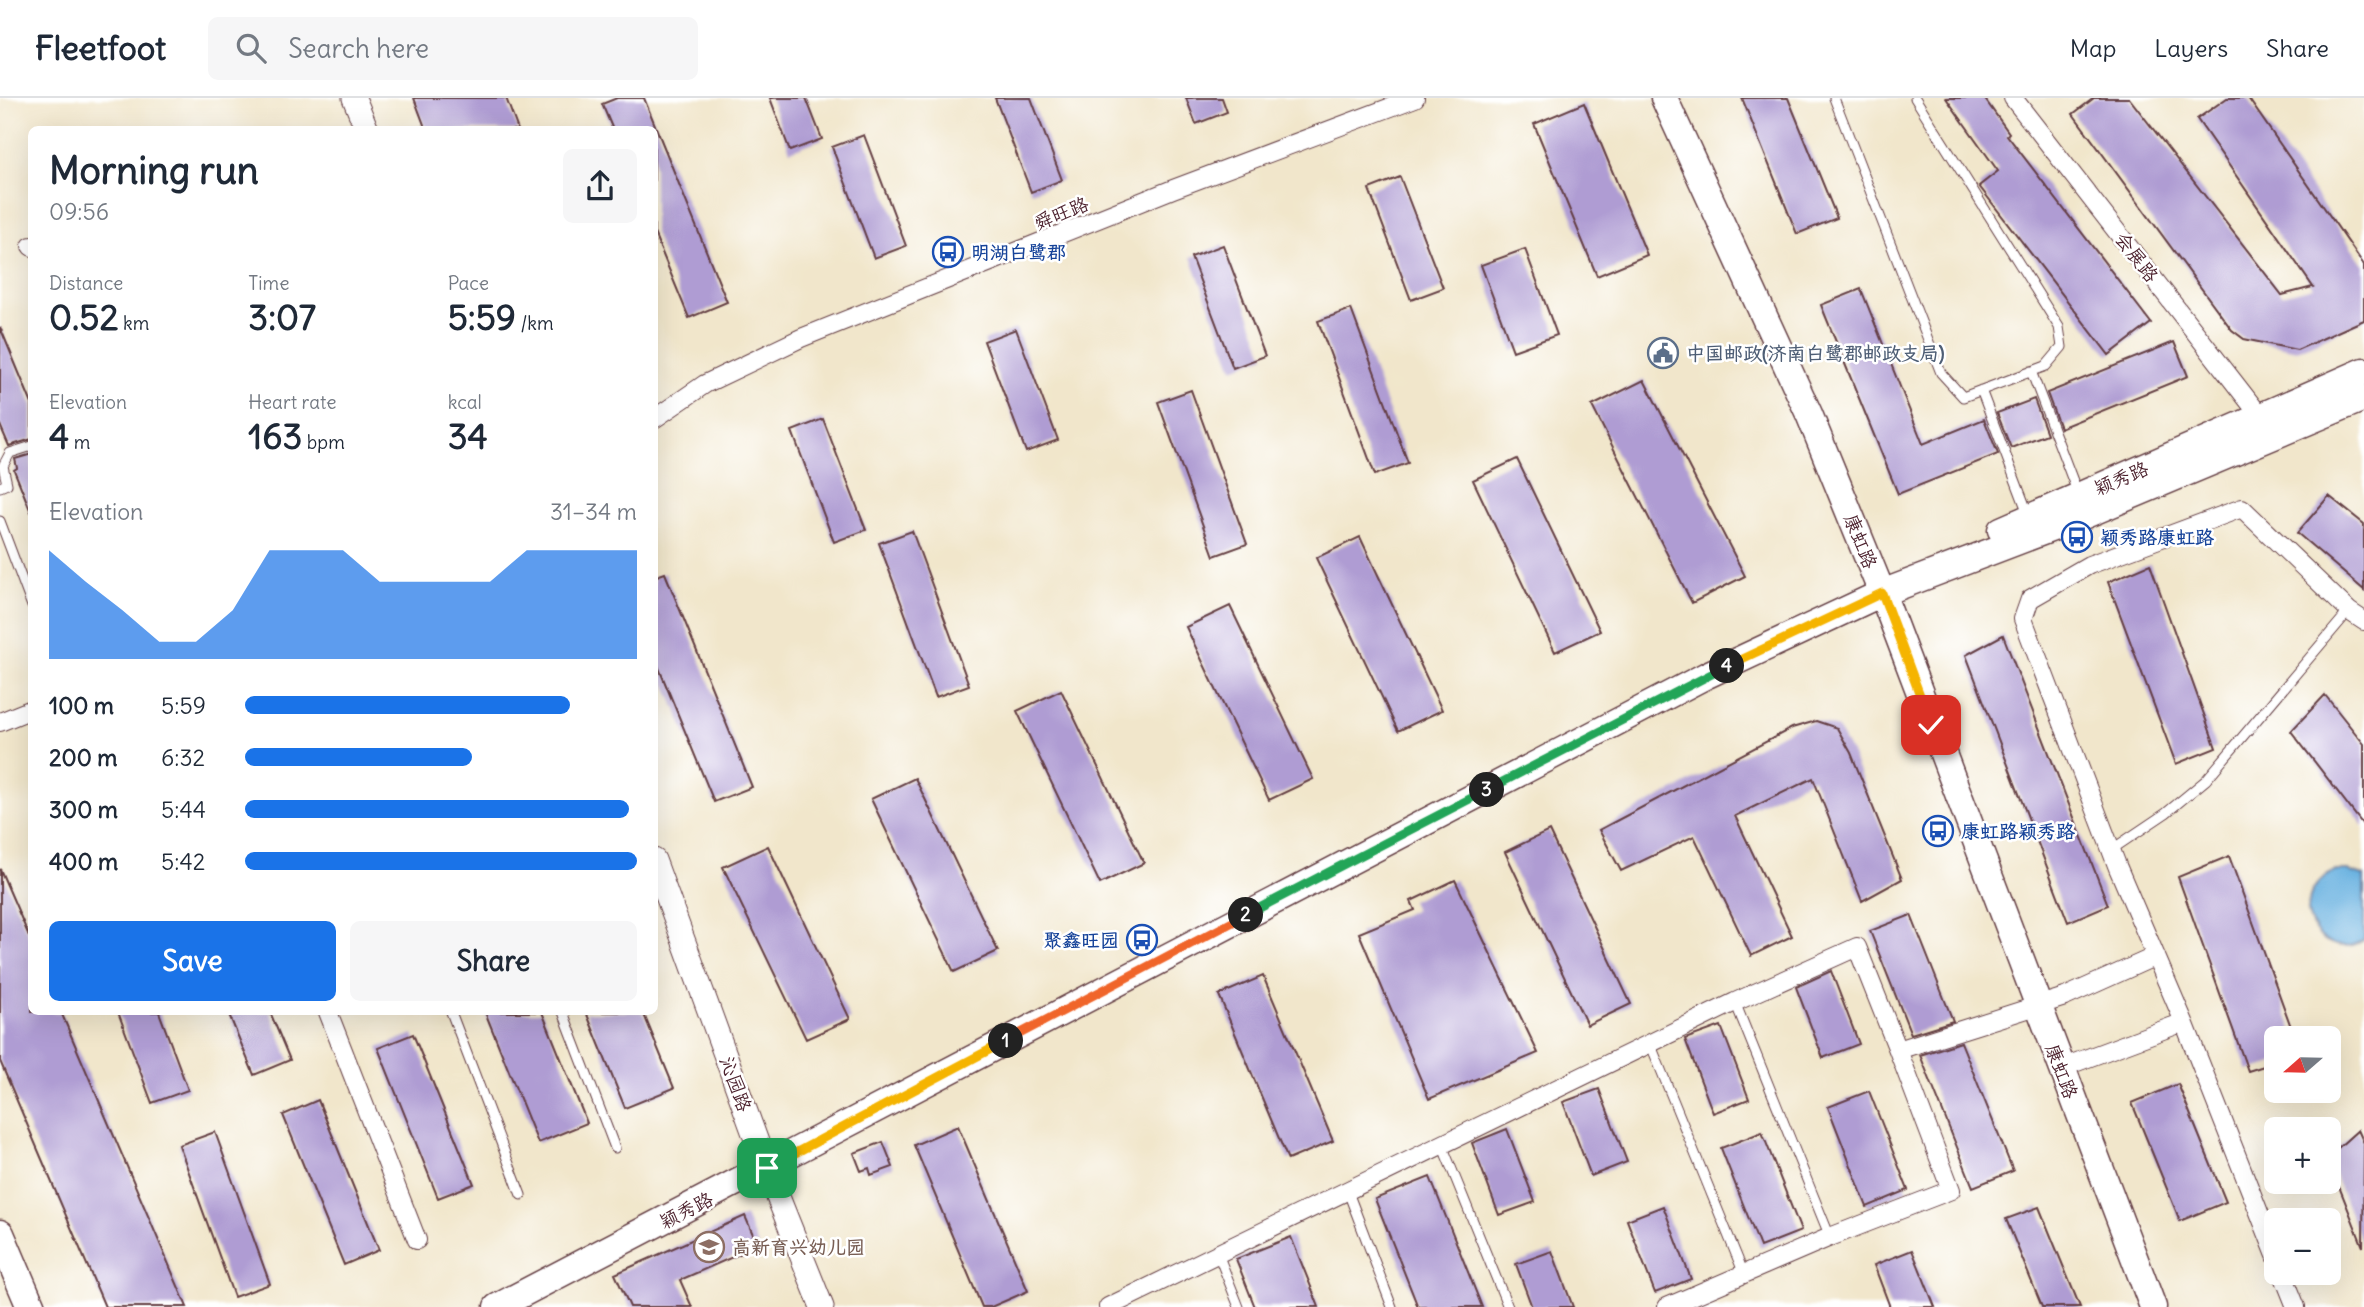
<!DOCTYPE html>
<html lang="en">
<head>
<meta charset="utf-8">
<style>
  :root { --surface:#fff; --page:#f6f6f7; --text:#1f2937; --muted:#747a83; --line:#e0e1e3; --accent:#1a73e8 }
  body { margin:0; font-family:Delius,"LXGW WenKai TC",sans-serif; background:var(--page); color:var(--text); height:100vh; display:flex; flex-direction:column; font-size:26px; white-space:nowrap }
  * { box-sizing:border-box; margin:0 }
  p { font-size:23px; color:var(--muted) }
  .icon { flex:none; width:38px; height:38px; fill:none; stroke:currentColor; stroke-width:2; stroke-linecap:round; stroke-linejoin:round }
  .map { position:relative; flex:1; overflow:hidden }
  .details { position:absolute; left:28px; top:28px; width:630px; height:889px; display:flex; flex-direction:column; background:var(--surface); border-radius:10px; box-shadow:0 7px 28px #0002 }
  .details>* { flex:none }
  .needle { width:46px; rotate:250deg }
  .fabs { position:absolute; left:2264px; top:928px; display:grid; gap:14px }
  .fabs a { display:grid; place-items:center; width:77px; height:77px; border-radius:10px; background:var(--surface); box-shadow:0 7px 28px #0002; font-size:35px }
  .pin { position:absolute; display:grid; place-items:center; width:60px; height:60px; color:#fff; margin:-30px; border-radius:14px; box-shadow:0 4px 10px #0006 }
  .km { position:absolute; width:35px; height:35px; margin:-18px; border-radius:50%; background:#222; color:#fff; font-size:19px; line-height:35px; text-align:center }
  .round { display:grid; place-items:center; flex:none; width:74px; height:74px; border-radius:10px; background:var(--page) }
  .summary { display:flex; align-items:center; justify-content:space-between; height:119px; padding:0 21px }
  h1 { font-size:38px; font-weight:700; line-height:52px }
  .stats { display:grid; grid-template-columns:repeat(3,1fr); gap:10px; height:119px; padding:7px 21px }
  .stats div { display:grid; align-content:center }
  .stats b { font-size:35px; font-weight:700 }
  .stats small { font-size:19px; font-weight:400 }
  .stats p { font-size:19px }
  .chart { height:196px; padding:14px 21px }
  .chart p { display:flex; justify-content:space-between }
  .chart svg { width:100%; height:126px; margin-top:7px; fill:var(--accent); opacity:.7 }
  .primary-button { display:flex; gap:14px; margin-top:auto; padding:14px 21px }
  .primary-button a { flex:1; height:80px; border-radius:10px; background:var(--accent); color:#fff; font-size:28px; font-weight:700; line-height:80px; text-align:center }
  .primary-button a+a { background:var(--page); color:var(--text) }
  ul { padding:0 21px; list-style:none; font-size:23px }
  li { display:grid; grid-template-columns:112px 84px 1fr; align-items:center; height:52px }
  li i { height:18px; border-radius:9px; background:var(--accent) }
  header { display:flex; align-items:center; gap:42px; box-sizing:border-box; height:98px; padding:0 35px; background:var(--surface); border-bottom:2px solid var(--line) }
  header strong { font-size:33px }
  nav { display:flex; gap:38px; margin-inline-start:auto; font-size:24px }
  .search { width:490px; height:63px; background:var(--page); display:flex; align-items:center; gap:18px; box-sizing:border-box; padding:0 24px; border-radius:10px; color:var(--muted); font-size:26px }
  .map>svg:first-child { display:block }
  .water { fill:#68b1e0; stroke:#596886; stroke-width:2 }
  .building { fill:#af9cd3 }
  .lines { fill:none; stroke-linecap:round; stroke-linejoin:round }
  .service-casing { stroke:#633d43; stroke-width:11 }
  .minor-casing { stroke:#633d43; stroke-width:20 }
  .tertiary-casing { stroke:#633d43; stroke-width:25 }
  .secondary-casing { stroke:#633d43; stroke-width:29 }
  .primary-casing { stroke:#633d43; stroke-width:31 }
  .service { stroke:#fff; stroke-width:9 }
  .minor { stroke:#fff; stroke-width:18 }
  .tertiary { stroke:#fff; stroke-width:23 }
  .secondary { stroke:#fff; stroke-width:26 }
  .primary { stroke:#fff; stroke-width:28 }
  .split-1-casing { stroke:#fff; stroke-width:14 }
  .split-2-casing { stroke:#fff; stroke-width:14 }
  .split-3-casing { stroke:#fff; stroke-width:14 }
  .split-4-casing { stroke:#fff; stroke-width:14 }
  .split-5-casing { stroke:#fff; stroke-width:14 }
  .split-1 { stroke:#f5b400; stroke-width:9 }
  .split-2 { stroke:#f0652b; stroke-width:9 }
  .split-3 { stroke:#22a559; stroke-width:9 }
  .split-4 { stroke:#22a559; stroke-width:9 }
  .split-5 { stroke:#f5b400; stroke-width:9 }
  .labels { text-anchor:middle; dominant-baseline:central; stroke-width:5; stroke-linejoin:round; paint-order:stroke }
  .street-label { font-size:19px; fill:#4a1f2b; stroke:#fff }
  .transit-label { font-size:19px; font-weight:bold; fill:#164399; stroke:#fff; text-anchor:start }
  .service-label { font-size:19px; font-weight:bold; fill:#4e5e75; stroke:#fff; text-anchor:start }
  .education-label { font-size:19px; font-weight:bold; fill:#785e54; stroke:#fff; text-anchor:start }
</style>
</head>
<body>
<header>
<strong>Fleetfoot</strong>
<div class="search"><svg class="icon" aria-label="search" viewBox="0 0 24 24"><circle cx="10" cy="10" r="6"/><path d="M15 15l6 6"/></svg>Search here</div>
<nav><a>Map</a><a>Layers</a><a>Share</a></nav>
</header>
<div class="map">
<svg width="2364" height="1209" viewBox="0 0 2364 1209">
  <rect width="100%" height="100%" fill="#fff"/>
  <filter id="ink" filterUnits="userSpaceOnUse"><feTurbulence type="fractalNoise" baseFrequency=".0143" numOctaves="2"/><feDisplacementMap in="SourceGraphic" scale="14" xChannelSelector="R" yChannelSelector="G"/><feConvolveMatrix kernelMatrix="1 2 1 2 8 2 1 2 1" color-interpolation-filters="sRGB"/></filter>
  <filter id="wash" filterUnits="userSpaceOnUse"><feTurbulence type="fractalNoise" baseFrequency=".00686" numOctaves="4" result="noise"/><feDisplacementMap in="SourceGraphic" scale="28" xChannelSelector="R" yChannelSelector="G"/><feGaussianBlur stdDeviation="1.57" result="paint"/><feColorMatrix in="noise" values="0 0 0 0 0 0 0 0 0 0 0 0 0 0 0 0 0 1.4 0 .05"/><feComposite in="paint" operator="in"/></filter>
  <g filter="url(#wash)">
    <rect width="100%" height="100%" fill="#f1e6cb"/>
    <!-- water -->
    <path class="water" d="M 2336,773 L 2348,773 L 2364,778 L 2364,842 C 2320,869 2279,798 2336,773 Z"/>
    <g id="blocks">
      <!-- building -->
      <path class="building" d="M 414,0 L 506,0 L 518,32 L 426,32 Z
        M 617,0 L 644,0 L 727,204 L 689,220 L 654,135 L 654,32 L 613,32 L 602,6 Z
        M 770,0 L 806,0 L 822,41 L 790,53 Z
        M 995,0 L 1031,0 L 1062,82 L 1031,94 Z
        M 1186,0 L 1222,0 L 1227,14 L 1196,26 Z
        M 1742,0 L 1788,0 L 1837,120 L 1797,136 Z
        M 1946,0 L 1984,0 L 2009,35 L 2007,37 L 2151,225 L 2109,257 L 1979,88 L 1998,73 Z
        M 2094,0 L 2129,0 L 2282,197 L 2313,189 L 2197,21 L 2227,0 L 2248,0 L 2364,167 L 2364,222 L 2297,252 L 2244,241 L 2232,232 L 2073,16 Z
        M 1584,5 L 1647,157 L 1597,178 L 1534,26 Z
        M 864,37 L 906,148 L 874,160 L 832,49 Z
        M 1400,79 L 1443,190 L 1411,202 L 1369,91 Z
        M 1223,147 L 1265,258 L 1233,270 L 1191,159 Z
        M 1525,151 L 1557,237 L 1513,253 L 1481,167 Z
        M 1861,191 L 1923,346 L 1984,321 L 1998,356 L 1898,396 L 1821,207 Z
        M 1351,211 L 1408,365 L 1375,377 L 1318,223 Z
        M 0,229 L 32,306 L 32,341 L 9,348 L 0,327 Z
        M 1016,231 L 1058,342 L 1026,354 L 984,243 Z
        M 2174,244 L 2188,278 L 2060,330 L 2047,295 Z
        M 1644,282 L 1745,478 L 1692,505 L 1592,308 Z
        M 1191,292 L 1247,446 L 1214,458 L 1158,304 Z
        M 2034,301 L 2047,336 L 2011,350 L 1997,315 Z
        M 823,321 L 866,432 L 834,444 L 792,333 Z
        M 32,356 L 32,414 L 31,414 L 14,372 L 17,370 L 15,361 Z
        M 1517,361 L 1600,533 L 1555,554 L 1473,382 Z
        M 2329,398 L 2364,426 L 2364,492 L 2297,435 Z
        M 912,433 L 969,587 L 936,599 L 879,445 Z
        M 1360,439 L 1442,612 L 1398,633 L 1316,460 Z
        M 2150,466 L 2216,650 L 2176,666 L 2108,484 Z
        M 665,475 L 752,689 L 714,704 L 654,558 L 654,479 Z
        M 1230,508 L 1313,681 L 1269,702 L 1186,529 Z
        M 2003,537 L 2108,807 L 2068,824 L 1966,557 Z
        M 1061,592 L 1144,765 L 1100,786 L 1017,613 Z
        M 2325,597 L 2364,646 L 2364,728 L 2291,633 Z
        M 1816,623 L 1837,630 L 1851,655 L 1902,781 L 1862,803 L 1813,680 L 1735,718 L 1792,838 L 1751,858 L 1694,738 L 1621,773 L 1599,732 L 1792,630 Z
        M 915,680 L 998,853 L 954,874 L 871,701 Z
        M 1549,733 L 1631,906 L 1587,927 L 1505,754 Z
        M 768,748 L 850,921 L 806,941 L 723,769 Z
        M 2229,758 L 2295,940 L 2277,940 L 2277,964 L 2248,973 L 2178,779 Z
        M 0,771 L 32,845 L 32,914 L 61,914 L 187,1209 L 105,1209 L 0,963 Z
        M 1455,782 L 1538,955 L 1429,1001 L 1359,835 L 1415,812 L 1411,803 Z
        M 1911,817 L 1953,923 L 1911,936 L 1870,833 Z
        M 1831,873 L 1859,946 L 1823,960 L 1796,889 Z
        M 1263,878 L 1333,1043 L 1288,1062 L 1219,897 Z
        M 118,914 L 159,914 L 188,992 L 152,1005 Z
        M 228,914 L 270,914 L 290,962 L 254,977 Z
        M 485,914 L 542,914 L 587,1025 L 538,1045 Z
        M 586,914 L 643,914 L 674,990 L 625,1010 Z
        M 1721,928 L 1749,1001 L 1713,1015 L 1685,941 Z
        M 413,936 L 474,1086 L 438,1100 L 378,950 Z
        M 1961,944 L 2013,1073 L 1973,1089 L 1920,957 Z
        M 2178,986 L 2226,1104 L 2180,1123 L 2132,1005 Z
        M 1599,991 L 1627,1064 L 1591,1078 L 1563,1004 Z
        M 1869,993 L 1908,1092 L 1867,1109 L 1828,1009 Z
        M 318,1002 L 379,1152 L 344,1167 L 283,1017 Z
        M 958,1028 L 1028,1193 L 991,1209 L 982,1209 L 914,1047 Z
        M 1507,1031 L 1535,1104 L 1499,1117 L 1472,1045 Z
        M 2358,1032 L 2364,1045 L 2363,1149 L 2329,1063 L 2329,1058 Z
        M 215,1034 L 270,1186 L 234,1199 L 179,1047 Z
        M 1762,1034 L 1801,1133 L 1760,1149 L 1721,1050 Z
        M 883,1044 L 893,1069 L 871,1077 L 869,1070 L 861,1073 L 854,1055 Z
        M 1430,1079 L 1482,1209 L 1418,1209 L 1375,1101 Z
        M 1663,1108 L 1691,1181 L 1655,1195 L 1627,1122 Z
        M 2039,1109 L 2080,1209 L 2042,1209 L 2006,1121 Z
        M 745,1118 L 758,1148 L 680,1182 L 692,1209 L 630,1209 L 615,1176 Z
        M 1291,1139 L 1319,1209 L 1255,1209 L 1236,1161 Z
        M 1912,1152 L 1935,1209 L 1890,1209 L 1874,1167 Z
        M 1552,1153 L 1573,1209 L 1532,1209 L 1516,1166 Z"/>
    </g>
  </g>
  <g filter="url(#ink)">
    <use href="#blocks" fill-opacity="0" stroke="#633d43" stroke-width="2"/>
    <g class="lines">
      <!-- service casing -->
      <g class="service-casing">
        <path id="service" d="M 1834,0 L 1941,275 L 1963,299 L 2046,268 L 2062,249 L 2059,229 L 1915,0
          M 2031,273 L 2078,396
          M 1981,292 L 2029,418
          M 0,389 L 7,386 L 3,368 L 10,355 L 32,348
          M 0,423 L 32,508
          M 2111,752 L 2166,715 L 2206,682 L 2349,513
          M 1735,904 L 1830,1139
          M 451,914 L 521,1097
          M 563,914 L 615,1050
          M 1650,945 L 1744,1176
          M 1442,1047 L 1508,1209
          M 1348,1094 L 1392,1209
          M 1218,1156 L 1239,1209"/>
      </g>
      <!-- minor casing -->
      <g class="minor-casing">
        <path id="minor" d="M 2013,0 L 2261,319
          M 31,148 L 32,149
          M 654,321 L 705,286 L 801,240 L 1173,91 L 1415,0
          M 0,624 L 32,611
          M 328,914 L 417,1142
          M 2061,970 L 2184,924
          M 2277,1160 L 2184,924 L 2118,770 L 2023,521 L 2030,501 L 2089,467 L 2242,410 L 2349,513 L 2364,523
          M 2282,1174 L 2296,1209
          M 1108,1209 L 1735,904 L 1857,849 L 1898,952
          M 1667,1209 L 1830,1139 L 1951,1092 L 1898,952 L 2065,899 L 2156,858"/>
      </g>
      <!-- tertiary casing -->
      <g class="tertiary-casing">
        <path id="tertiary" d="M 354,0 L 367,32
          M 654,762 L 768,1074 L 822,1209"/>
      </g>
      <!-- secondary casing -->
      <g class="secondary-casing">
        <path id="secondary" d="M 1664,0 L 1809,316 L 1882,495 L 2153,1209
          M 2001,432 L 2364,273
          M 497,1209 L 1707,577 L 1882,495 L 2071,423 L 2364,300"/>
      </g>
      <!-- primary casing -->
      <g class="primary-casing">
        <path id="primary" d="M 0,1136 L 31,1209"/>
      </g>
      <!-- service -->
      <use href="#service" class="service"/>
      <!-- minor -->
      <use href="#minor" class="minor"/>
      <!-- tertiary -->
      <use href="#tertiary" class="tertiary"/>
      <!-- secondary -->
      <use href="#secondary" class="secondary"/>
      <!-- primary -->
      <use href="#primary" class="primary"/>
    </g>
  </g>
  <g class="lines" filter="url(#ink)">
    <!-- split-1 casing -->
    <g class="split-1-casing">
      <path id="split-1" d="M 767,1070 L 1006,943"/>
    </g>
    <!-- split-2 casing -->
    <g class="split-2-casing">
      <path id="split-2" d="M 1006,943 L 1246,817"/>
    </g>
    <!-- split-3 casing -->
    <g class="split-3-casing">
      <path id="split-3" d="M 1246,817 L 1487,692"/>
    </g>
    <!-- split-4 casing -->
    <g class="split-4-casing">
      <path id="split-4" d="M 1487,692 L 1727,568"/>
    </g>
    <!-- split-5 casing -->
    <g class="split-5-casing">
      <path id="split-5" d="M 1727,568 L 1882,495 L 1931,627"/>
    </g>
    <!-- split-1 -->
    <use href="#split-1" class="split-1"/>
    <!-- split-2 -->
    <use href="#split-2" class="split-2"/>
    <!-- split-3 -->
    <use href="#split-3" class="split-3"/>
    <!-- split-4 -->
    <use href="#split-4" class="split-4"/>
    <!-- split-5 -->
    <use href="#split-5" class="split-5"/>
  </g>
  <!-- icons -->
  <defs>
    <g id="bus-ring" transform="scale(1.575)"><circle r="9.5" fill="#fff" stroke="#1a4fb4" stroke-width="1.5"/><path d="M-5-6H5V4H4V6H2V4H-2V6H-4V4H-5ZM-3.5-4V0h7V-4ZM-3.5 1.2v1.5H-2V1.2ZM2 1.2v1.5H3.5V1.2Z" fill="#1a4fb4"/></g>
    <g id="civic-ring" transform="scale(1.575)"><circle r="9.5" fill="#fff" stroke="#5c6f8a" stroke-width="1.5"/><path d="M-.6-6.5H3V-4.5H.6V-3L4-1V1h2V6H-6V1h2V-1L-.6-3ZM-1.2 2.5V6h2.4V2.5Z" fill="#5c6f8a"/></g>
    <g id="school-ring" transform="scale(1.575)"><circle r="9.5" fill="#fff" stroke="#8d6e63" stroke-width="1.5"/><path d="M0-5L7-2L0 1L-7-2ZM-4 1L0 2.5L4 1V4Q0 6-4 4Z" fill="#8d6e63"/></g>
  </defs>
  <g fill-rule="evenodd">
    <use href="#bus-ring" x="948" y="154"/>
    <use href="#civic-ring" x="1663" y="255"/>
    <use href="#bus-ring" x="2077" y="439"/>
    <use href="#bus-ring" x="1938" y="733"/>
    <use href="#bus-ring" x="1142" y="842"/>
    <use href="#school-ring" x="709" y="1149"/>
  </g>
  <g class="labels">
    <!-- street labels -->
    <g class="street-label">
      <text transform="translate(1061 115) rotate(-22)">舜旺路</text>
      <text transform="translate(2137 159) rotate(52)">会展路</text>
      <text transform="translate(2121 380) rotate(-23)">颖秀路</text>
      <text transform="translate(1861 443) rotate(68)">康虹路</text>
      <text transform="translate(2062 973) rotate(69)">康虹路</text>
      <text transform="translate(736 986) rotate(70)">沁园路</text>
      <text transform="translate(686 1112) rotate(-27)">颖秀路</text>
    </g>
    <!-- transit labels -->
    <g class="transit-label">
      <text x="971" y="154">明湖白鹭郡</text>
      <text x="2100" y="439">颖秀路康虹路</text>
      <text x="1961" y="733">康虹路颖秀路</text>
      <text x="1119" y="842" text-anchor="end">聚鑫旺园</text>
    </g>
    <!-- service labels -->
    <g class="service-label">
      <text x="1686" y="255">中国邮政(济南白鹭郡邮政支局)</text>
    </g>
    <!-- education labels -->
    <g class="education-label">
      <text x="732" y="1149">高新育兴幼儿园</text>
    </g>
  </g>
</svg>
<div class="fabs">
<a><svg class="needle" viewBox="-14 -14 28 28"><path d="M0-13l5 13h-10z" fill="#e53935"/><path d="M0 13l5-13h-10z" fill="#747a83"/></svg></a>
<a>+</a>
<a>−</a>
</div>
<div class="pin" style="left:767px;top:1070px;background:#1e9e55"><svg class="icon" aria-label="arrive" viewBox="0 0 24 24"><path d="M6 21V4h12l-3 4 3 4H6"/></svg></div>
<div class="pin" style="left:1931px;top:627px;background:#d93025"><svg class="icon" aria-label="check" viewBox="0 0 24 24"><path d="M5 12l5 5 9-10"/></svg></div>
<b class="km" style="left:1006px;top:943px">1</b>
<b class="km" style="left:1246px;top:817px">2</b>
<b class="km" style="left:1487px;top:692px">3</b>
<b class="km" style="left:1727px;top:568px">4</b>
<section class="details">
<div class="summary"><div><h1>Morning run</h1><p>09:56</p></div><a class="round"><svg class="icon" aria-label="share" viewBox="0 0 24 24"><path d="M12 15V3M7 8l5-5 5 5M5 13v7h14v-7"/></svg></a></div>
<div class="stats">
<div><p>Distance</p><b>0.52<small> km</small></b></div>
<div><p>Time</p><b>3:07</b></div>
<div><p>Pace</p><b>5:59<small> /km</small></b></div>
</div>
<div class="stats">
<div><p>Elevation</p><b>4<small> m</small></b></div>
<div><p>Heart rate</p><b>163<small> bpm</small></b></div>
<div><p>kcal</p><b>34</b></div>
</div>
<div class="chart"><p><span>Elevation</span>31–34 m</p>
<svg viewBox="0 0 160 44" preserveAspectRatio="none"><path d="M0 44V6L10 17L20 27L30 38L40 38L50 27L60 6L70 6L80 6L90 17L100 17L110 17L120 17L130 6L140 6L150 6L160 6V44z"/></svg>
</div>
<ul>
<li><b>100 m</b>5:59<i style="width:83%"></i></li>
<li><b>200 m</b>6:32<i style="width:58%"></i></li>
<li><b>300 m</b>5:44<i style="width:98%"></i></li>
<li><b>400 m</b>5:42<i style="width:100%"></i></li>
</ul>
<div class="primary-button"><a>Save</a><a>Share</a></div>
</section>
</div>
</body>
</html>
